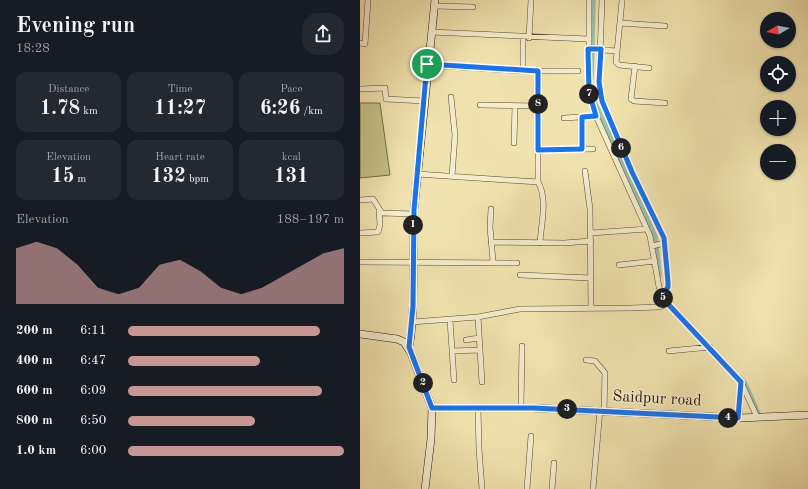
<!DOCTYPE html>
<html lang="en">
<head>
<meta charset="utf-8">
<style>
  :root { --surface:#171b24; --page:#242831; --text:#f1f3f6; --muted:#9ea1a6; --accent:#c59692 }
  body { margin:0; font-family:"Old Standard TT",serif; background:var(--page); color:var(--text); height:100vh; display:flex; flex-direction:column; font-size:15px; white-space:nowrap }
  * { box-sizing:border-box; margin:0 }
  p { font-size:13px; color:var(--muted) }
  .icon { flex:none; width:22px; height:22px; fill:none; stroke:currentColor; stroke-width:2; stroke-linecap:round; stroke-linejoin:round }
  .map { position:relative; flex:1; overflow:hidden }
  .side { display:flex; flex-direction:column; background:var(--surface); width:360px }
  .side>* { flex:none }
  .needle { width:26px; rotate:261deg }
  .buttons { position:absolute; left:400px; top:12px; display:grid; gap:8px }
  .buttons a { display:grid; place-items:center; width:36px; height:36px; border-radius:50%; background:var(--surface); box-shadow:0 1px 3px #0004; font-size:20px }
  .pin { position:absolute; display:grid; place-items:center; width:34px; height:34px; color:#fff; margin:-17px; border:2px solid #fff; border-radius:50%; box-shadow:0 1px 4px #0007 }
  .km { position:absolute; width:20px; height:20px; margin:-10px; border-radius:50%; background:#222; color:#fff; font-size:11px; line-height:20px; text-align:center }
  .round { display:grid; place-items:center; flex:none; width:42px; height:42px; border-radius:16px; background:var(--page) }
  .headline { display:flex; align-items:center; justify-content:space-between; height:68px; padding:0 16px }
  h1 { font-size:22px; font-weight:600; line-height:30px }
  .figures { display:grid; grid-template-columns:repeat(3,1fr); gap:6px; height:68px; padding:4px 16px }
  .figures div { display:grid; align-content:center; border-radius:10px; background:var(--page); text-align:center }
  .figures b { font-size:20px; font-weight:600 }
  .figures small { font-size:11px; font-weight:400 }
  .figures p { font-size:11px }
  .chart { height:112px; padding:8px 16px }
  .chart p { display:flex; justify-content:space-between }
  .chart svg { width:100%; height:72px; margin-top:4px; fill:var(--accent); opacity:.7 }
  ul { padding:0 16px; list-style:none; font-size:13px }
  li { display:grid; grid-template-columns:64px 48px 1fr; align-items:center; height:30px }
  li i { height:10px; border-radius:5px; background:var(--accent) }
  main { display:flex; flex:1; min-height:0 }
  .map>svg:first-child { display:block }
  .green { fill:#c1c185; stroke:#746c48 }
  .lines { fill:none; stroke-linecap:round; stroke-linejoin:round }
  .canal { stroke:#9bbea7; stroke-width:5.5 }
  .minor-casing { stroke:#584934; stroke-width:6 }
  .secondary-casing { stroke:#26160b; stroke-width:8 }
  .minor { stroke:#f5ecca; stroke-width:5 }
  .secondary { stroke:#f5ecca; stroke-width:7 }
  .route-casing { stroke:#fff; stroke-width:8 }
  .route { stroke:#1a73e8; stroke-width:5 }
  .labels { text-anchor:middle; dominant-baseline:central; stroke-width:3; stroke-linejoin:round; paint-order:stroke }
  .street-label { font-size:16px; fill:#26160b; stroke:#f5ecca }
</style>
</head>
<body>
<main>
<section class="side">
<div class="headline"><div><h1>Evening run</h1><p>18:28</p></div><a class="round"><svg class="icon" aria-label="share" viewBox="0 0 24 24"><path d="M12 15V3M7 8l5-5 5 5M5 13v7h14v-7"/></svg></a></div>
<div class="figures">
<div><p>Distance</p><b>1.78<small> km</small></b></div>
<div><p>Time</p><b>11:27</b></div>
<div><p>Pace</p><b>6:26<small> /km</small></b></div>
</div>
<div class="figures">
<div><p>Elevation</p><b>15<small> m</small></b></div>
<div><p>Heart rate</p><b>132<small> bpm</small></b></div>
<div><p>kcal</p><b>131</b></div>
</div>
<div class="chart"><p><span>Elevation</span>188–197 m</p>
<svg viewBox="0 0 160 44" preserveAspectRatio="none"><path d="M0 44V10L10 6L20 10L30 20L40 34L50 38L60 34L70 20L80 17L90 24L100 34L110 38L120 34L130 27L140 20L150 13L160 10V44z"/></svg>
</div>
<ul>
<li><b>200 m</b>6:11<i style="width:89%"></i></li>
<li><b>400 m</b>6:47<i style="width:61%"></i></li>
<li><b>600 m</b>6:09<i style="width:90%"></i></li>
<li><b>800 m</b>6:50<i style="width:59%"></i></li>
<li><b>1.0 km</b>6:00<i style="width:100%"></i></li>
</ul>
</section>
<div class="map">
<svg width="448" height="489" viewBox="0 0 448 489">
  <rect width="100%" height="100%" fill="#f0e2ae"/>
  <filter id="stains"><feTurbulence type="fractalNoise" baseFrequency=".005" numOctaves="4"/><feColorMatrix values="0 0 0 0 .2 0 0 0 0 .09 0 0 0 0 .02 0 0 0 .5 -.17"/></filter>
  <radialGradient id="worn" r=".72"><stop offset=".6" stop-color="#630" stop-opacity="0"/><stop offset="1" stop-color="#630" stop-opacity=".3"/></radialGradient>
  <!-- green -->
  <path class="green" d="M 0,103 L 20,103 L 30,175 L 0,178 Z"/>
  <g class="lines">
    <!-- canal -->
    <path class="canal" d="M 231,78 L 233,0
      M 235,104 L 295,237 L 299,276
      M 380,378 L 385,384 L 399,416"/>
    <!-- minor casing -->
    <g class="minor-casing">
      <path id="minor" d="M 229,0 L 229,92 L 236,116 L 290,236 L 299,287 L 308,304 L 381,382 L 397,417
        M 242,0 L 239,82 L 242,101 L 272,172 L 304,238 L 308,282 L 308,287 L 302,296
        M 262,1 L 256,62 L 259,65 L 289,68
        M 75,6 L 113,7
        M 260,23 L 305,26
        M 71,32 L 228,39
        M 169,38 L 171,0
        M 0,43 L 5,44 L 8,0
        M 228,49 L 257,51
        M 67,65 L 163,71 L 218,71
        M 275,66 L 271,99 L 274,101 L 305,103
        M 163,71 L 163,38
        M 178,71 L 178,150 L 233,149
        M 0,89 L 25,88 L 26,99 L 64,101
        M 91,97 L 95,135 L 92,176
        M 120,105 L 178,106
        M 222,117 L 222,149
        M 204,118 L 236,116
        M 154,143 L 155,106
        M 225,171 L 230,209 L 231,309
        M 57,174 L 178,182 L 178,150
        M 178,182 C 188,199 181,224 180,243
        M 0,200 L 13,199 L 22,213 L 54,214
        M 131,209 L 130,227 L 133,261
        M 0,233 L 18,232 L 20,225 L 19,210
        M 231,233 L 287,229
        M 131,242 L 204,243 L 231,241
        M 292,246 L 305,243
        M 0,262 L 157,263
        M 259,265 L 295,261
        M 160,275 L 231,278
        M 118,317 L 122,382
        M 90,320 L 94,380
        M 52,322 L 118,317 L 160,309 L 271,308 L 299,307 L 308,304
        M 106,340 L 119,338
        M 92,351 L 120,350
        M 309,351 L 350,347
        M 226,360 L 235,361 L 245,373 L 244,410
        M 161,407 L 162,346
        M 118,408 L 119,449 L 122,489
        M 379,418 L 381,383
        M 167,489 L 171,436
        M 192,489 L 194,463
        M 233,489 L 240,410"/>
    </g>
    <!-- secondary casing -->
    <g class="secondary-casing">
      <path id="secondary" d="M 0,334 L 37,339 L 44,342 L 51,353 L 72,408 L 71,439 L 65,489
        M 49,347 L 51,335 L 53,306 L 54,210 L 75,0
        M 72,408 L 173,408 L 379,418 L 448,415"/>
    </g>
    <!-- minor -->
    <use href="#minor" class="minor"/>
    <!-- secondary -->
    <use href="#secondary" class="secondary"/>
  </g>
  <g class="lines">
    <!-- route casing -->
    <g class="route-casing">
      <path id="route" d="M 228,49 L 241,49 L 239,82 L 242,101 L 272,172 L 304,238 L 308,282 L 308,287 L 302,296 L 308,304 L 381,382 L 378,418 L 173,408 L 72,408 L 49,347 L 53,306 L 54,210 L 67,64 L 178,71 L 178,150 L 222,149 L 222,117 L 236,116 L 229,92 Z"/>
    </g>
    <!-- route -->
    <use href="#route" class="route"/>
  </g>
  <g class="labels">
    <!-- street labels -->
    <g class="street-label">
      <text transform="translate(297 399) rotate(3)">Saidpur road</text>
    </g>
  </g>
  <rect width="100%" height="100%" filter="url(#stains)"/>
  <rect width="100%" height="100%" fill="url(#worn)"/>
</svg>
<div class="buttons">
<a><svg class="needle" viewBox="-14 -14 28 28"><path d="M0-13l5 13h-10z" fill="#e53935"/><path d="M0 13l5-13h-10z" fill="#9ea1a6"/></svg></a>
<a><svg class="icon" aria-label="locate" viewBox="0 0 24 24"><circle cx="12" cy="12" r="6"/><path d="M12 2v4M12 18v4M2 12h4M18 12h4"/></svg></a>
<a>+</a>
<a>−</a>
</div>
<div class="pin" style="left:67px;top:64px;background:#1e9e55"><svg class="icon" aria-label="arrive" viewBox="0 0 24 24"><path d="M6 21V4h12l-3 4 3 4H6"/></svg></div>
<b class="km" style="left:53px;top:225px">1</b>
<b class="km" style="left:63px;top:383px">2</b>
<b class="km" style="left:207px;top:409px">3</b>
<b class="km" style="left:368px;top:418px">4</b>
<b class="km" style="left:303px;top:298px">5</b>
<b class="km" style="left:261px;top:148px">6</b>
<b class="km" style="left:229px;top:94px">7</b>
<b class="km" style="left:178px;top:104px">8</b>
</div>
</main>
</body>
</html>
